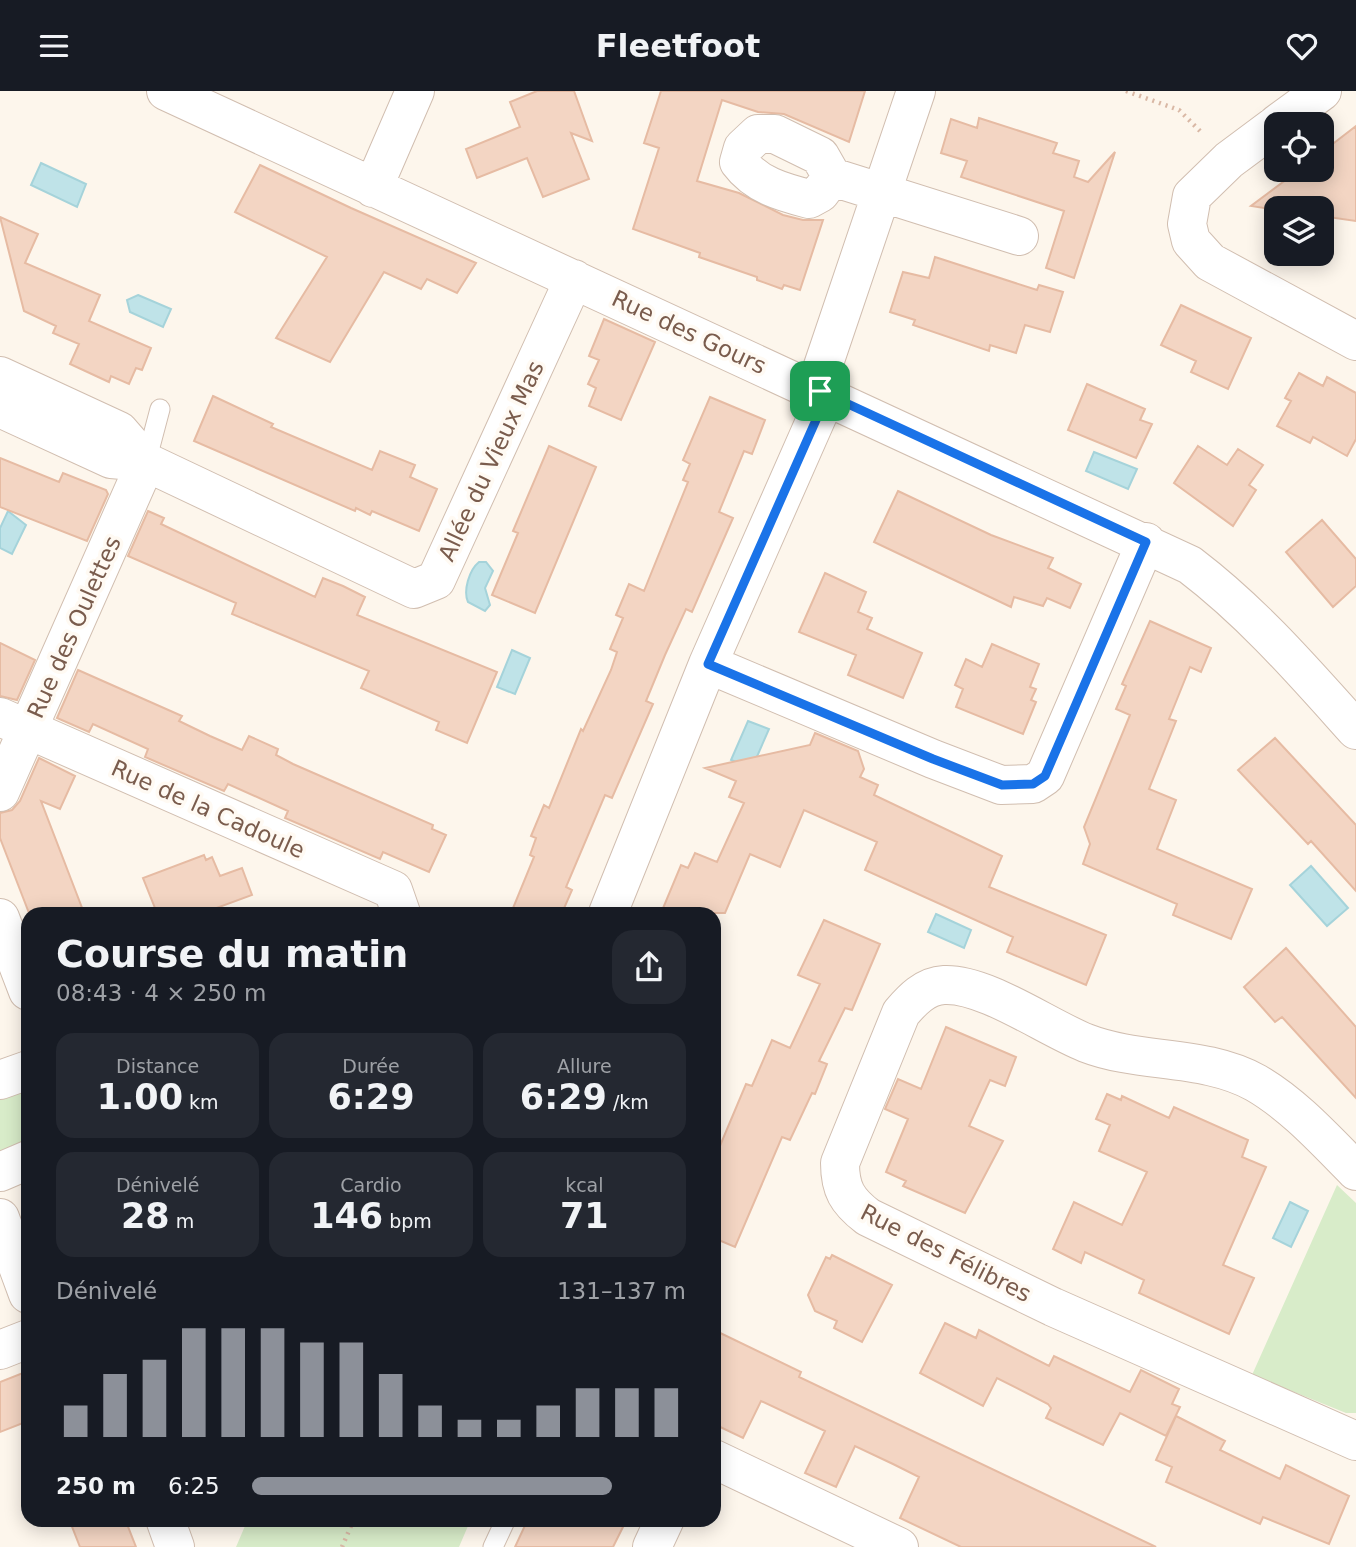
<!DOCTYPE html>
<html lang="fr">
<head>
<meta charset="utf-8">
<style>
  :root { --surface:#171b24; --page:#242831; --text:#f1f3f6; --muted:#9ea1a6; --accent:#8c9099 }
  body { margin:0; font-family:"DejaVu Sans",sans-serif; background:var(--page); color:var(--text); height:100vh; display:flex; flex-direction:column; font-size:26px; white-space:nowrap }
  * { box-sizing:border-box; margin:0 }
  p { font-size:23px; color:var(--muted) }
  .icon { flex:none; width:38px; height:38px; fill:none; stroke:currentColor; stroke-width:2; stroke-linecap:round; stroke-linejoin:round }
  .map { position:relative; flex:1; overflow:hidden }
  .sheet { position:absolute; left:21px; top:816px; width:700px; height:620px; display:flex; flex-direction:column; background:var(--surface); border-radius:21px; box-shadow:0 4px 18px #0003 }
  .sheet>* { flex:none }
  .fabs { position:absolute; left:1264px; top:21px; display:grid; gap:14px }
  .fabs a { display:grid; place-items:center; width:70px; height:70px; border-radius:14px; background:var(--surface); box-shadow:0 4px 18px #0003; font-size:35px }
  .pin { position:absolute; display:grid; place-items:center; width:60px; height:60px; color:#fff; margin:-30px; border-radius:14px; box-shadow:0 4px 10px #0006 }
  .round { display:grid; place-items:center; flex:none; width:74px; height:74px; border-radius:21px; background:var(--page) }
  .headline { display:flex; align-items:center; justify-content:space-between; height:119px; padding:0 35px }
  h1 { font-size:38px; font-weight:700; line-height:52px }
  .metrics { display:grid; grid-template-columns:repeat(3,1fr); gap:10px; height:119px; padding:7px 35px }
  .metrics div { display:grid; align-content:center; border-radius:18px; background:var(--page); text-align:center }
  .metrics b { font-size:35px; font-weight:700 }
  .metrics small { font-size:19px; font-weight:400 }
  .metrics p { font-size:19px }
  .chart { height:196px; padding:14px 35px }
  .chart p { display:flex; justify-content:space-between }
  .chart svg { width:100%; height:126px; margin-top:7px; stroke:var(--accent); stroke-width:6 }
  ul { padding:0 35px; list-style:none; font-size:23px }
  li { display:grid; grid-template-columns:112px 84px 1fr; align-items:center; height:52px }
  li i { height:18px; border-radius:9px; background:var(--accent) }
  header { display:flex; justify-content:space-between; align-items:center; height:91px; padding:0 35px; background:var(--surface); font-size:32px; font-weight:700 }
  .map>svg:first-child { display:block }
  .green { fill:#d8ecc9 }
  .water { fill:#bfe3e8; stroke:#a5d3da; stroke-width:2 }
  .building { fill:#f3d5c3; stroke:#e6bba3; stroke-width:2 }
  .lines { fill:none; stroke-linecap:round; stroke-linejoin:round }
  .service-casing { stroke:#d1beb0; stroke-width:21 }
  .minor-casing { stroke:#d1beb0; stroke-width:40 }
  .path { stroke:#d9b8a5; stroke-width:4.5; stroke-dasharray:2 5; stroke-linecap:butt }
  .service { stroke:#fff; stroke-width:19 }
  .minor { stroke:#fff; stroke-width:38 }
  .route-casing { stroke:#fff; stroke-width:14 }
  .route { stroke:#1a73e8; stroke-width:9 }
  .labels { text-anchor:middle; dominant-baseline:central; stroke-width:7; stroke-linejoin:round; paint-order:stroke }
  .street-label { font-size:23px; fill:#7a5c4d; stroke:#fffaf3 }
</style>
</head>
<body>
<header><svg class="icon" aria-label="menu" viewBox="0 0 24 24"><path d="M4 6h16M4 12h16M4 18h16"/></svg>Fleetfoot<svg class="icon" aria-label="heart" viewBox="0 0 24 24"><path d="M12 20l-8-8c-3-5 5-10 8-4 3-6 11-1 8 4z"/></svg></header>
<div class="map">
<svg width="1356" height="1456" viewBox="0 0 1356 1456">
  <rect width="100%" height="100%" fill="#fdf6ec"/>
  <!-- green -->
  <path class="green" d="M 28,997 L 28,1055 L 0,1064 L 0,1007 Z
    M 1337,1094 L 1356,1112 L 1356,1322 L 1346,1322 L 1252,1284 Z
    M 248,1428 L 471,1428 L 459,1456 L 236,1456 Z"/>
  <!-- water -->
  <path class="water" d="M 41,72 L 86,93 L 77,116 L 31,94 Z
    M 138,204 L 171,218 L 163,236 L 130,221 L 127,209 Z
    M 1094,361 L 1137,378 L 1128,398 L 1086,380 Z
    M 8,420 L 26,434 L 12,463 L 0,457 L 0,437 Z
    M 479,471 L 486,471 L 493,480 L 485,497 L 490,514 L 485,520 L 468,511 C 463,500 469,479 479,471 Z
    M 512,559 L 530,567 L 515,603 L 497,596 Z
    M 748,630 L 769,638 L 752,677 L 731,669 Z
    M 1311,775 L 1348,817 L 1327,835 L 1290,794 Z
    M 936,823 L 971,839 L 964,857 L 928,841 Z
    M 1290,1111 L 1308,1120 L 1291,1156 L 1273,1147 Z"/>
  <!-- building -->
  <path class="building" d="M 537,0 L 574,0 L 592,50 L 571,42 L 589,88 L 543,106 L 527,67 L 477,87 L 466,58 L 520,36 L 510,11 Z
    M 661,0 L 865,0 L 849,51 L 784,23 L 758,21 L 722,9 L 697,90 L 739,102 L 783,124 L 803,129 L 823,129 L 800,199 L 784,194 L 782,198 L 757,189 L 757,186 L 699,166 L 700,162 L 633,138 L 659,57 L 644,52 Z
    M 979,27 L 1057,52 L 1053,62 L 1079,70 L 1074,86 L 1088,91 L 1115,61 L 1074,187 L 1046,177 L 1064,120 L 961,86 L 967,70 L 941,62 L 951,28 L 977,37 Z
    M 1356,35 L 1356,130 L 1321,125 L 1321,117 L 1276,119 L 1251,115 L 1299,79 L 1321,79 L 1321,62 Z
    M 260,74 L 351,117 L 476,172 L 457,202 L 427,188 L 421,198 L 384,181 L 330,271 L 276,247 L 327,166 L 235,121 Z
    M 0,126 L 38,143 L 25,172 L 100,204 L 89,230 L 151,257 L 142,279 L 136,277 L 129,293 L 111,285 L 109,291 L 70,273 L 79,253 L 53,242 L 56,235 L 24,220 Z
    M 935,166 L 1037,199 L 1039,194 L 1063,201 L 1050,241 L 1025,234 L 1016,262 L 990,254 L 989,260 L 913,234 L 915,229 L 890,221 L 903,181 L 929,187 Z
    M 1181,214 L 1251,247 L 1228,298 L 1191,281 L 1196,270 L 1161,254 Z
    M 604,228 L 655,251 L 621,329 L 589,315 L 596,297 L 588,293 L 599,269 L 589,265 Z
    M 1299,282 L 1323,295 L 1327,286 L 1356,302 L 1356,348 L 1347,365 L 1313,346 L 1310,352 L 1277,335 L 1291,310 L 1285,307 Z
    M 1087,293 L 1145,318 L 1140,329 L 1152,333 L 1136,367 L 1068,339 Z
    M 213,305 L 273,333 L 271,336 L 372,379 L 380,360 L 415,374 L 410,386 L 437,398 L 419,440 L 372,420 L 370,424 L 356,417 L 355,420 L 194,350 Z
    M 710,306 L 765,329 L 752,363 L 744,360 L 719,421 L 733,427 L 692,521 L 686,518 L 665,564 L 646,610 L 653,613 L 612,707 L 605,704 L 566,796 L 572,799 L 562,822 L 511,822 L 534,766 L 530,764 L 536,747 L 531,745 L 544,714 L 549,717 L 581,638 L 583,640 L 611,579 L 617,561 L 610,558 L 623,527 L 616,524 L 629,493 L 644,500 L 688,391 L 683,389 L 690,373 L 683,369 Z
    M 549,355 L 596,376 L 535,522 L 492,504 L 518,442 L 513,440 Z
    M 1198,355 L 1227,374 L 1238,358 L 1263,374 L 1249,394 L 1256,399 L 1233,435 L 1174,392 Z
    M 0,367 L 59,391 L 63,382 L 106,399 L 108,403 L 87,450 L 0,416 Z
    M 898,400 L 991,444 L 1053,467 L 1048,477 L 1081,493 L 1070,517 L 1047,507 L 1043,515 L 1014,506 L 1011,516 L 874,451 Z
    M 148,420 L 164,427 L 161,433 L 315,506 L 323,487 L 343,495 L 365,506 L 357,524 L 497,581 L 467,652 L 436,639 L 439,631 L 361,597 L 369,580 L 232,523 L 236,512 L 128,465 Z
    M 1322,429 L 1356,468 L 1356,495 L 1333,516 L 1286,461 Z
    M 825,482 L 866,501 L 858,521 L 872,527 L 867,538 L 922,562 L 903,607 L 848,584 L 856,564 L 799,541 Z
    M 1150,530 L 1211,557 L 1201,581 L 1190,576 L 1169,628 L 1176,630 L 1149,698 L 1176,709 L 1157,758 L 1252,798 L 1231,848 L 1173,824 L 1177,813 L 1083,773 L 1090,753 L 1084,736 L 1130,624 L 1116,618 L 1126,595 L 1122,593 Z
    M 0,552 L 35,569 L 17,609 L 0,605 Z
    M 992,553 L 1039,573 L 1030,596 L 1036,598 L 1031,609 L 1036,611 L 1023,643 L 956,616 L 963,598 L 955,594 L 966,568 L 982,576 Z
    M 78,579 L 182,625 L 179,630 L 210,645 L 242,659 L 249,645 L 278,658 L 276,664 L 293,673 L 433,734 L 432,738 L 446,744 L 429,781 L 383,761 L 380,768 L 285,727 L 288,720 L 228,693 L 224,700 L 145,666 L 148,658 L 93,633 L 89,641 L 57,627 Z
    M 815,642 L 858,660 L 864,678 L 860,686 L 878,694 L 874,704 L 1002,765 L 989,796 L 1106,844 L 1086,894 L 1007,861 L 1013,846 L 865,779 L 877,751 L 804,719 L 780,776 L 750,763 L 725,822 L 661,822 L 681,774 L 688,777 L 695,762 L 717,771 L 744,712 L 729,706 L 736,690 L 705,677 L 810,654 Z
    M 1275,647 L 1356,734 L 1356,800 L 1311,750 L 1308,753 L 1238,679 Z
    M 39,667 L 75,685 L 60,718 L 41,710 L 84,822 L 29,822 L 0,747 L 0,722 L 12,719 L 20,710 Z
    M 204,764 L 206,769 L 212,766 L 220,785 L 242,777 L 252,804 L 203,822 L 157,822 L 143,787 Z
    M 824,829 L 880,853 L 852,919 L 845,917 L 819,970 L 827,973 L 815,1003 L 812,1002 L 790,1049 L 782,1046 L 735,1156 L 714,1147 L 714,1069 L 746,993 L 752,995 L 772,949 L 790,957 L 820,893 L 798,884 Z
    M 1286,857 L 1356,936 L 1356,1007 L 1282,926 L 1275,931 L 1244,896 Z
    M 946,936 L 1016,966 L 1005,995 L 990,989 L 969,1035 L 1003,1050 L 965,1122 L 903,1095 L 906,1090 L 886,1081 L 908,1028 L 885,1018 L 898,988 L 921,998 Z
    M 1107,1003 L 1121,1009 L 1122,1005 L 1169,1027 L 1174,1016 L 1248,1049 L 1242,1066 L 1266,1076 L 1223,1174 L 1254,1187 L 1229,1243 L 1139,1202 L 1144,1189 L 1085,1161 L 1081,1172 L 1053,1158 L 1074,1111 L 1122,1134 L 1147,1081 L 1099,1060 L 1110,1034 L 1096,1028 Z
    M 832,1164 L 892,1194 L 862,1251 L 834,1237 L 837,1230 L 815,1220 L 808,1204 L 826,1166 L 830,1168 Z
    M 945,1232 L 976,1247 L 979,1239 L 1049,1275 L 1054,1265 L 1130,1301 L 1141,1279 L 1179,1298 L 1172,1313 L 1180,1316 L 1166,1345 L 1120,1322 L 1103,1354 L 1046,1327 L 1051,1317 L 1048,1313 L 997,1287 L 983,1315 L 920,1282 Z
    M 714,1239 L 801,1281 L 799,1286 L 1156,1456 L 961,1456 L 900,1427 L 919,1386 L 893,1373 L 855,1355 L 836,1396 L 805,1382 L 825,1340 L 761,1310 L 743,1347 L 714,1333 Z
    M 28,1280 L 28,1330 L 0,1341 L 0,1291 Z
    M 1176,1325 L 1225,1350 L 1220,1359 L 1280,1388 L 1286,1374 L 1349,1405 L 1329,1453 L 1263,1426 L 1260,1433 L 1166,1391 L 1172,1376 L 1156,1369 Z
    M 69,1428 L 125,1428 L 136,1456 L 80,1456 Z
    M 528,1428 L 627,1428 L 613,1456 L 515,1456 Z"/>
  <g class="lines">
    <!-- service casing -->
    <g class="service-casing">
      <path id="service" d="M 146,371 L 160,318
        M 493,1456 L 506,1428"/>
    </g>
    <!-- minor casing -->
    <g class="minor-casing">
      <path id="minor" d="M 166,0 L 1190,474 C 1253,522 1303,580 1356,639
        M 1277,33 L 1322,0
        M 1276,34 L 1229,69 L 1192,105 L 1187,133 L 1191,150 L 1210,171 L 1356,250
        M 832,86 L 820,102 L 809,108 C 782,101 756,94 739,71 L 743,57 L 758,43 L 775,43 L 820,65 L 832,86 L 1019,145
        M 373,97 L 415,0
        M 0,285 L 119,340 L 146,371
        M 0,317 L 111,368 L 146,371 L 414,498 L 436,489 L 574,188
        M 708,573 L 933,668 L 1001,694 L 1033,693 L 1045,685 L 1146,451
        M 0,626 L 393,799 L 401,822
        M 0,701 L 146,371
        M 608,822 L 708,573 L 820,319 L 822,278 L 916,0
        M 0,827 L 28,900
        M 0,989 L 28,979
        M 1356,1080 C 1326,1050 1294,1014 1256,992 C 1204,963 1140,973 1086,952 C 1046,936 985,892 944,894 C 925,895 912,909 901,922 L 840,1072 C 840,1098 847,1110 868,1126 L 1053,1216 L 1356,1350
        M 0,1081 L 28,1069
        M 0,1127 L 28,1203
        M 0,1259 L 28,1248
        M 714,1368 L 899,1456
        M 165,1428 L 175,1456
        M 652,1456 L 665,1428"/>
    </g>
    <!-- path -->
    <path class="path" d="M 1126,0 L 1179,19 L 1203,43
      M 342,1456 L 354,1428"/>
    <!-- service -->
    <use href="#service" class="service"/>
    <!-- minor -->
    <use href="#minor" class="minor"/>
  </g>
  <g class="lines">
    <!-- route casing -->
    <g class="route-casing">
      <path id="route" d="M 820,300 L 1146,451 L 1045,685 L 1033,693 L 1002,694 L 933,668 L 708,573 L 820,320 Z"/>
    </g>
    <!-- route -->
    <use href="#route" class="route"/>
  </g>
  <g class="labels">
    <!-- street labels -->
    <g class="street-label">
      <text transform="translate(689 241) rotate(25)">Rue des Gours</text>
      <text transform="translate(491 370) rotate(-65)">Allée du Vieux Mas</text>
      <text transform="translate(74 536) rotate(-66)">Rue des Oulettes</text>
      <text transform="translate(208 718) rotate(24)">Rue de la Cadoule</text>
      <text transform="translate(946 1162) rotate(27)">Rue des Félibres</text>
    </g>
  </g>
</svg>
<div class="fabs">
<a><svg class="icon" aria-label="locate" viewBox="0 0 24 24"><circle cx="12" cy="12" r="6"/><path d="M12 2v4M12 18v4M2 12h4M18 12h4"/></svg></a>
<a><svg class="icon" aria-label="layers" viewBox="0 0 24 24"><path d="M12 4l9 5-9 5-9-5zM3 14l9 5 9-5"/></svg></a>
</div>
<div class="pin" style="left:820px;top:300px;background:#1e9e55"><svg class="icon" aria-label="arrive" viewBox="0 0 24 24"><path d="M6 21V4h12l-3 4 3 4H6"/></svg></div>
<section class="sheet">
<div class="headline"><div><h1>Course du matin</h1><p>08:43 · 4 × 250 m</p></div><a class="round"><svg class="icon" aria-label="share" viewBox="0 0 24 24"><path d="M12 15V3M7 8l5-5 5 5M5 13v7h14v-7"/></svg></a></div>
<div class="metrics">
<div><p>Distance</p><b>1.00<small> km</small></b></div>
<div><p>Durée</p><b>6:29</b></div>
<div><p>Allure</p><b>6:29<small> /km</small></b></div>
</div>
<div class="metrics">
<div><p>Dénivelé</p><b>28<small> m</small></b></div>
<div><p>Cardio</p><b>146<small> bpm</small></b></div>
<div><p>kcal</p><b>71</b></div>
</div>
<div class="chart"><p><span>Dénivelé</span>131–137 m</p>
<svg viewBox="0 0 160 44" preserveAspectRatio="none"><path d="M5 44V33M15 44V22M25 44V17M35 44V6M45 44V6M55 44V6M65 44V11M75 44V11M85 44V22M95 44V33M105 44V38M115 44V38M125 44V33M135 44V27M145 44V27M155 44V27"/></svg>
</div>
<ul>
<li><b>250 m</b>6:25<i style="width:83%"></i></li>
</ul>
</section>
</div>
</body>
</html>
